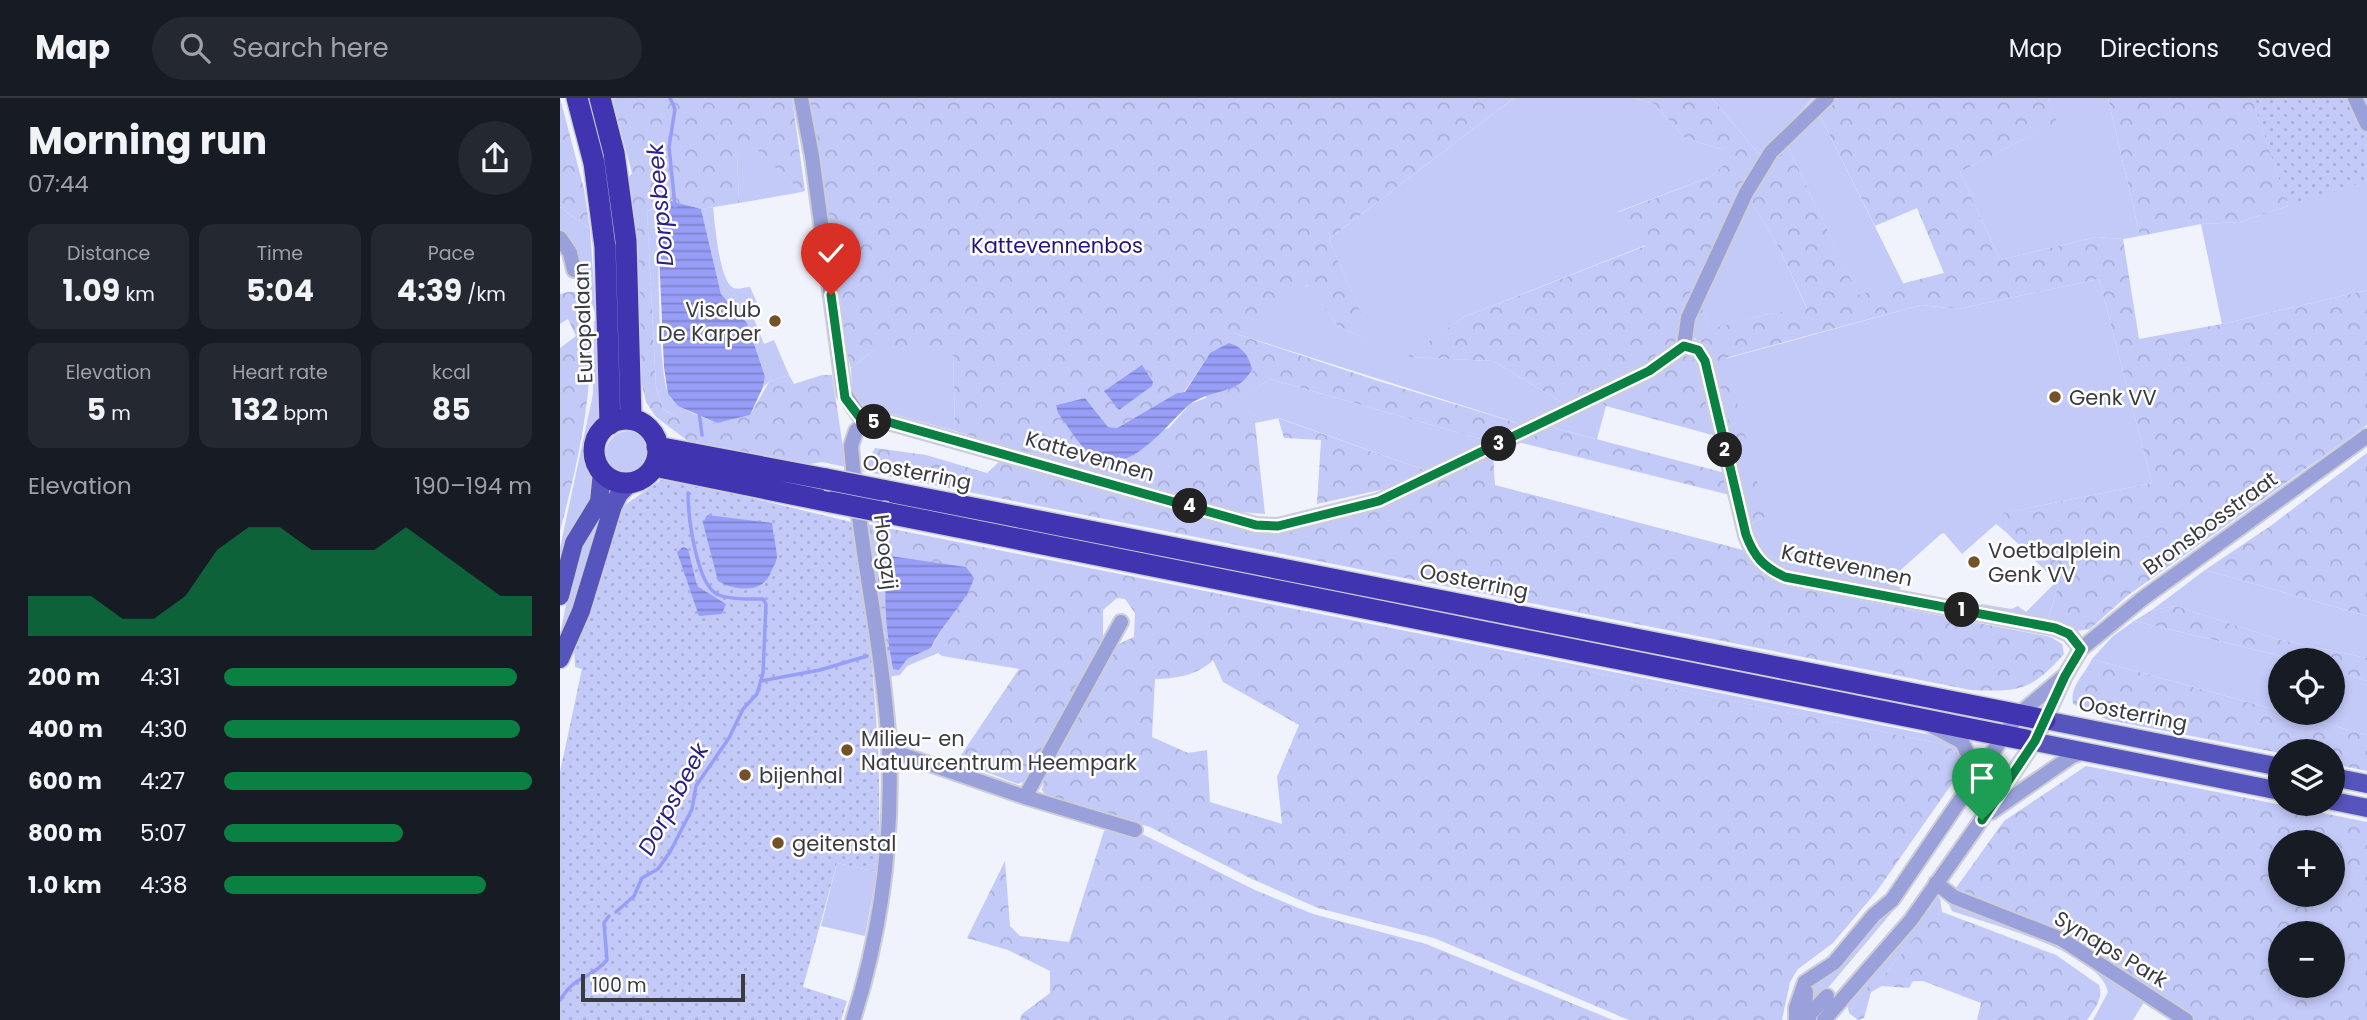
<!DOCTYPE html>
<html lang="en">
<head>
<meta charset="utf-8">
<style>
  :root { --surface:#171b24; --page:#242831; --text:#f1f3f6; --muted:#9ea1a6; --line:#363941; --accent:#0b8043 }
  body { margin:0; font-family:Poppins,sans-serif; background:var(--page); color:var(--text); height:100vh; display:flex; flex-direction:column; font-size:26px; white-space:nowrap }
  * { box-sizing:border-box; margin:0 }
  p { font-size:23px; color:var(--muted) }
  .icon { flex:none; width:38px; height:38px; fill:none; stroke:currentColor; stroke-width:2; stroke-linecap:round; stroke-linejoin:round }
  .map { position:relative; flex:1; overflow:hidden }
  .sheet { display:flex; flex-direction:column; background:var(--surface); width:560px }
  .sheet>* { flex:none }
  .buttons { position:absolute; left:1708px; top:550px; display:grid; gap:14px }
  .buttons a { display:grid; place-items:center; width:77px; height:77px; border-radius:50%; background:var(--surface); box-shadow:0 4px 10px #0003; font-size:35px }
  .scale { position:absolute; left:21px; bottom:18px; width:164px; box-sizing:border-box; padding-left:7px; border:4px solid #3a3a41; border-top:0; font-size:19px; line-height:24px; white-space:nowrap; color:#3a3a41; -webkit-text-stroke:5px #fff; paint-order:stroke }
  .pin { position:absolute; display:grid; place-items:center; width:60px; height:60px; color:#fff; margin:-72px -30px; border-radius:50% 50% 50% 0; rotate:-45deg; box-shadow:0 0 7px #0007 }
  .pin .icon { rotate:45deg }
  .km { position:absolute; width:35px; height:35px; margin:-18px; border-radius:50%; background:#222; color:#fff; font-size:19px; line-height:35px; text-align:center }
  .round { display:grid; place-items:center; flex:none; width:74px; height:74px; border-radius:37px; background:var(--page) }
  .headline { display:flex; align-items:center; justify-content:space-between; height:119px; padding:0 28px }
  h1 { font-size:38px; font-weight:700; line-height:52px }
  .stats { display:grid; grid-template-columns:repeat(3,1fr); gap:10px; height:119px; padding:7px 28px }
  .stats div { display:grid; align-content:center; border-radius:14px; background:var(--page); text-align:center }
  .stats b { font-size:30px; font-weight:700 }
  .stats small { font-size:19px; font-weight:400 }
  .stats p { font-size:19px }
  .chart { height:196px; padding:14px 28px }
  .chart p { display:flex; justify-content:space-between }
  .chart svg { width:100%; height:126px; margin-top:7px; fill:var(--accent); opacity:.7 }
  ul { padding:0 28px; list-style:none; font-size:23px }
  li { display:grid; grid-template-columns:112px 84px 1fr; align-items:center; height:52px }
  li i { height:18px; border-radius:9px; background:var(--accent) }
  header { display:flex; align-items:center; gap:42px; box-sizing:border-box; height:98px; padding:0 35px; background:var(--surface); border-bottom:2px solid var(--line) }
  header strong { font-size:33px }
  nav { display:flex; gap:38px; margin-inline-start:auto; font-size:24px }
  .search { width:490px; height:63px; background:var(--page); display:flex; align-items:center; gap:18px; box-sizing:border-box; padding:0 24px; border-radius:38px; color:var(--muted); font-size:26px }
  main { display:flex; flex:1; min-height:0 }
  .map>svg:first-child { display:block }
  .grass { fill:#c4caf8 }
  .forest { fill:url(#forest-crowns); fill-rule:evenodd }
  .park { fill:url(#park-dots) }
  .water { fill:url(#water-rules) }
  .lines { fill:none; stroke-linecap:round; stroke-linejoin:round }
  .stream { stroke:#989ef7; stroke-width:3.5 }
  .minor-casing { stroke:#cccdd7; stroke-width:18 }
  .major-casing { stroke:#cccdd7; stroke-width:21 }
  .highway-casing { stroke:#cccdd7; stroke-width:24 }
  .minor { stroke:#9aa0da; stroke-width:14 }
  .major { stroke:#5655bd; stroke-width:18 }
  .highway { stroke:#4134b1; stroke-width:21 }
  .highway-bridge-casing { stroke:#cccdd7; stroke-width:24; stroke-linecap:butt }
  .highway-bridge { stroke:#4134b1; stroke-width:21 }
  .route-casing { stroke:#fff; stroke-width:14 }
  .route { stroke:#0b8043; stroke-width:9 }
  .poi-dot { fill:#735129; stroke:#fff; stroke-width:2.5 }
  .labels { text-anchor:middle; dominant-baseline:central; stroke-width:5; stroke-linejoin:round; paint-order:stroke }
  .park-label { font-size:21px; fill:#27157b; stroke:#fff }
  .poi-label { font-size:21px; fill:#3a3a41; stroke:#fff; text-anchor:start }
  .street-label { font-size:21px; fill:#3a3a41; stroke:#fff }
  .water-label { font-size:23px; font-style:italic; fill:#2d2084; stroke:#fff }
</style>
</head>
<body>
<header>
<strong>Map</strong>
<div class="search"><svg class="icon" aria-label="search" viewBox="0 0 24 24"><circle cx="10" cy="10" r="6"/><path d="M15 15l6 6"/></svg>Search here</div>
<nav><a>Map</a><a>Directions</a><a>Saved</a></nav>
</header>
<main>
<section class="sheet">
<div class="headline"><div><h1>Morning run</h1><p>07:44</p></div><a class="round"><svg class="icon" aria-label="share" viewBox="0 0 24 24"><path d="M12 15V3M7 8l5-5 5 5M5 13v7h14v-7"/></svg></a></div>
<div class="stats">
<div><p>Distance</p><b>1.09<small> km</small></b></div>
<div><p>Time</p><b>5:04</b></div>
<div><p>Pace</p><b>4:39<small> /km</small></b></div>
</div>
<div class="stats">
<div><p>Elevation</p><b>5<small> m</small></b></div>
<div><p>Heart rate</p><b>132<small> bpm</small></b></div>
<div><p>kcal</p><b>85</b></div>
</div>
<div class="chart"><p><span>Elevation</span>190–194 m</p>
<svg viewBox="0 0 160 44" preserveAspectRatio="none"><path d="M0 44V30L10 30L20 30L30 38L40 38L50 30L60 14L70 6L80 6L90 14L100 14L110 14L120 6L130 14L140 22L150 30L160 30V44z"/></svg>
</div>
<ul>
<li><b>200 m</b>4:31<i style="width:95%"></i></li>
<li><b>400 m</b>4:30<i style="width:96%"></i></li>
<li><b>600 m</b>4:27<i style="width:100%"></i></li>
<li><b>800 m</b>5:07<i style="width:58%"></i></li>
<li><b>1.0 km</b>4:38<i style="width:85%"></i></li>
</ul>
</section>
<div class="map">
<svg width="1807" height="922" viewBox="0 0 1807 922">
  <defs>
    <pattern id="forest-crowns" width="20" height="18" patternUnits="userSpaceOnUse" patternTransform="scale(1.75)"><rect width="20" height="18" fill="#c4caf8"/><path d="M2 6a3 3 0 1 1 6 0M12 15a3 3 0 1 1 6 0" fill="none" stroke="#a9aed6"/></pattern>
    <pattern id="park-dots" width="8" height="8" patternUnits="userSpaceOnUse" patternTransform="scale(1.75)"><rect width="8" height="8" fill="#c4caf8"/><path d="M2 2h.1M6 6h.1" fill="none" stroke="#a9aed6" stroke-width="1.8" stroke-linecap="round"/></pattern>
    <pattern id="water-rules" width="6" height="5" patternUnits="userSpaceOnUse" patternTransform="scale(1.75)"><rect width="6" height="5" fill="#989ef7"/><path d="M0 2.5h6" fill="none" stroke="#7d82ca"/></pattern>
  </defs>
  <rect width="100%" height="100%" fill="#f0f2fc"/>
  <!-- grass -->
  <path class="grass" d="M 954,0 L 1074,0 L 1094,6 L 1125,40 L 1164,52 L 1164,67 L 1150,79 L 1057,114 L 1086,147 L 904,219 L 849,259 L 933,263 L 1005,306 L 964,327 L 674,235 L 703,208 L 749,187 L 777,227 L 813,245 L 769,141 Z
    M 1152,0 L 1253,0 L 1199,56 Z
    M 1488,0 L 1548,0 L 1580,138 L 1563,141 L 1536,139 L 1440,162 L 1400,74 L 1496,24 Z
    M 1692,0 L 1787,0 L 1807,46 L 1807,192 L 1662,226 L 1641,126 L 1680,124 L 1728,108 Z
    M 1259,16 L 1344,187 L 1298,198 L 1227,47 Z
    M 192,46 L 242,94 L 179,105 L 177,57 Z
    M 1190,101 L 1220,152 L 1247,211 L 1209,216 L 1150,232 L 1140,205 Z
    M 0,109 L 30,131 L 36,217 L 21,178 L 23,167 L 0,132 Z
    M 153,109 C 155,124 159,185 174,190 C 178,192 185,189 190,189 L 198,207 L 190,211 L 204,246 L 214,242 L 229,277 L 209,284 L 203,289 L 205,277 L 187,225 L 161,196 L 141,111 Z
    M 97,110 C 99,141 97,281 110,299 C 121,313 141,318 157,325 C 136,329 121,321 103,311 L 96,289 L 87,113 Z
    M 1539,181 L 1592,385 L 1444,415 L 1447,435 L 1436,426 L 1402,456 L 1384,435 L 1381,436 L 1336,476 L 1332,487 L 1341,489 L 1338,493 L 1230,474 L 1206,463 L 1188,427 L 1205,419 L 1175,370 L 1166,342 L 1187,348 L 1165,261 L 1361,207 L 1398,211 Z
    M 40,219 L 41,321 L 27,345 L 26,359 L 37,385 L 0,480 L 0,450 L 33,296 L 34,223 Z
    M 314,252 L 393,252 L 395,333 L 304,308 L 292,297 L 291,270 Z
    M 710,281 L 928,343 L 867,373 L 719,320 L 705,323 L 675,305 Z
    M 1035,305 L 1046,308 L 1037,341 L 987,328 Z
    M46 355a22 22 0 1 1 44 0a22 22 0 1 1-44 0Z
    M 49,393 L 52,394 L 12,523 L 0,550 L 0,536 L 18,450 Z
    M 1645,472 L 1807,518 L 1807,560 L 1717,541 L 1616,508 L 1592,512 Z
    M 1496,484 L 1499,486 L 1487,523 L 1419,509 L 1422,506 L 1451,511 L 1458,508 L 1466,514 Z
    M 1574,523 L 1739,562 L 1720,562 L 1720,613 L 1532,561 L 1553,538 Z
    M 927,549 L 1386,640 L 1397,646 L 1403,661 L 1387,647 L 937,555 Z
    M 1773,572 L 1807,583 L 1807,637 L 1724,614 L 1773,614 Z
    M 277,765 L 317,774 L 305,838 L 261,828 Z
    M 1352,780 L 1355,783 L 1344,800 L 1250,911 L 1252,887 L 1288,858 Z
    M 1375,798 L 1380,800 L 1382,814 L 1377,813 L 1324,877 L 1300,896 L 1289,915 L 1287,906 Z
    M 1387,802 L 1498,843 L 1586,901 L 1573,922 L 1533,922 L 1548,894 C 1540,853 1428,826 1392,813 Z"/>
  <!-- forest -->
  <path class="forest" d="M 0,0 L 24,91 L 30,131 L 0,109 Z
    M 52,0 L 232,0 L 245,93 L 242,94 L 192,47 L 177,57 L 179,105 L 141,111 L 111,103 L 87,113 L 96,289 L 103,311 C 138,331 152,326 190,317 L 209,284 L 229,277 L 234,286 L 262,277 L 272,277 L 286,369 L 262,364 L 250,366 L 128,343 L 96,319 L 86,304 L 80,278 L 74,135 L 67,81 L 72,75 Z
    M 250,0 L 954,0 L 769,141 L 814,246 L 777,227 L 748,187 L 674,235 L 815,282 L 964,327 L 928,343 L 710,281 L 676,305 L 705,323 L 695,325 L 705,416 L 681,414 L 513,370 L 395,333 L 393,252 L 314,252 L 291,270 L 286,254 ZM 650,255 L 646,300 L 630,306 L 609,330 L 533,358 L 496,307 L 525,300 L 548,329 L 557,330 L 617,295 L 624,294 Z
    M 1074,0 L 1152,0 L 1199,56 L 1113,249 L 1087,269 L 1005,306 L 933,263 L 847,259 L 904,219 L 1085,148 L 1056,115 L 1150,79 L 1164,67 L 1164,52 L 1125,40 L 1094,6 Z
    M 1275,0 L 1488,0 L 1497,24 L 1400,74 L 1440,162 L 1536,139 L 1563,141 L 1579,241 L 1662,226 L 1807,192 L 1807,327 L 1567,498 L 1530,531 L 1517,533 L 1487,523 L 1499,486 L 1447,435 L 1443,415 L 1592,385 L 1539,181 L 1398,211 L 1361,207 L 1166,260 L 1188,349 L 1166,342 L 1145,253 L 1130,234 L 1140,205 L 1150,231 L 1209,216 L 1247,210 L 1220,152 L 1190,101 L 1208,69 L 1227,47 L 1298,197 L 1384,175 L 1357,110 L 1315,128 L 1259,16 Z
    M 1548,0 L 1692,0 L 1728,108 L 1680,124 L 1641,126 L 1580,138 Z
    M 8,194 L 22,194 C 43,262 18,365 0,433 L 0,250 L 16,238 L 8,221 L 0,226 L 0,196 Z
    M 1131,255 L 1136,260 L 1156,338 L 1035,305 L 1100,276 L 1124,256 Z
    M 718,320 L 867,373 L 829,390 L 757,406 L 761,342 L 724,340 Z
    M 987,328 L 1165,375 L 1170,397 L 958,344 Z
    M 315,350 L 366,357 L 427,375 L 442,361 L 708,434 C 789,425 861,393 933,356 L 935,387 L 1183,452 L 1203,477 L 1227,488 L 1491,539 L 1502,546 L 1504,556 C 1471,593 1459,594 1411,592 L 302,373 Z
    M 1807,355 L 1807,518 L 1645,472 L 1709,429 Z
    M 1175,370 L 1195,376 L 1205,419 L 1188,427 Z
    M 307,426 L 927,549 L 938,555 L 1387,647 L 1403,661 L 1398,677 L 1317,793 L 1273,845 L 1238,871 L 1230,884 L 1222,922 L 1069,922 L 874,840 L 758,810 L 692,781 L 590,729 L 487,700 L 482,692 L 484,680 L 556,547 L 574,539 L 575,515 L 565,501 L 557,500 L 543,512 L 543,547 L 470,681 L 458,686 L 397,663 L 459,571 L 382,558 L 378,555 L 347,568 L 340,577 L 328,579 ZM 325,475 L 392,514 L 371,550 L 347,561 L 330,553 ZM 653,562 L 663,584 L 739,627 L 717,679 L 722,726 L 650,704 L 647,652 L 628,655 L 592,639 L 595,581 C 614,581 639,577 653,562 Z
    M 1616,508 L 1717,541 L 1807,560 L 1807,583 L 1773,572 L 1773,562 L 1739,562 L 1574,523 L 1592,512 Z
    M 1532,561 L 1807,637 L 1807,673 L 1773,666 L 1773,653 L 1720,653 L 1720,655 L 1548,622 L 1513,606 C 1510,587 1524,578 1532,561 Z
    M 1526,668 L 1807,724 L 1807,922 L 1634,922 L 1504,837 L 1393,794 L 1444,723 ZM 1720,744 L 1773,744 L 1773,796 L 1720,796 ZM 1720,835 L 1773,835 L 1773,887 L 1720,887 Z
    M 556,729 L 582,736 L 695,792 L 753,816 L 866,846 L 1053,922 L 460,922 L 462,916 L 490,895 L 490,873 L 448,852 L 407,840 L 445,763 L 450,828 L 460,838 L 509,844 L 544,733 Z
    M 1377,812 L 1496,857 L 1539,887 C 1544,901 1534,911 1527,922 L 1417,922 L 1421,905 L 1363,883 L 1353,883 L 1349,890 L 1322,888 L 1311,894 L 1304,920 L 1298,922 L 1289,915 L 1300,895 L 1324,877 Z"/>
  <!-- park -->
  <path class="park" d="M 1692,0 L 1807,0 L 1807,83 L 1728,108 Z
    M 113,381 L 295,425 C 310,541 325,656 317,774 L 277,765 L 243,889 L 287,903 L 281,922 L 0,922 L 0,674 L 22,571 L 15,569 L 14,549 L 62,409 L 101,382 Z"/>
  <!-- water -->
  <path class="water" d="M 111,103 L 141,111 L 161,196 L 187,225 L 205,278 L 203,289 L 190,317 L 157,325 L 118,308 L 108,296 L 104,269 L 97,110 Z
    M 669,245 C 684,250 688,257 692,271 C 679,298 650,290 629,307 C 607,325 568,383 532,357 C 519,348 508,328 498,315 L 496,307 L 525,300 L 548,329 L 557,330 L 617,295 L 625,294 L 650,255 Z
    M 582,267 L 593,284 L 592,288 L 559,312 L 544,293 Z
    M 147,417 L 212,425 C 213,436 216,448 217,458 C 217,463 213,469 211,474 C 203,496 175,493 158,483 L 143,425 Z
    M 123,449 L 128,451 L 137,488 L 166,506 L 162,516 L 139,518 L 117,454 Z
    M 330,458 L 406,469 L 414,480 C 407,504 383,524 371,550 L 347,561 L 339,572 L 333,571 C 327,537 321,493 330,458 Z"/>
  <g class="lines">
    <!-- stream -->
    <path class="stream" d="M 110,0 L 115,11 L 109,49 L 115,108
      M 139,314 L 142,337
      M 326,551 L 331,550
      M 201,583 L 260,572 L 307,558
      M 56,814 L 74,798 L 82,780 L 98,771 L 110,754 L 132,711 L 136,688 L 169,640 L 183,611 L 197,596 L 203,575 L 206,506 L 203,501 C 190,501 171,502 159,497 C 136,489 128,416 128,395
      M 0,902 C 17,875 29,883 47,862 L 44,825 L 49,818"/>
    <!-- minor casing -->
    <g class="minor-casing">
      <path id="minor" d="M 241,0 L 252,58 L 284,295 L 304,325
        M 1795,0 L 1807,26
        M 0,140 L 10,155 L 14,172
        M 1124,248 L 1138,252 L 1145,263 L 1186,437 C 1194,458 1203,469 1225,479 L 1495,530 L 1509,536 L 1521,551
        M 304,325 L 328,324 L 696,427 L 718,428 L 819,403 L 1089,273 L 1124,248 L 1128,220 L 1186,95 L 1211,54 L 1267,0
        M 1372,628 L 1402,644 L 1418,678
        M 329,652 L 465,699 L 575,732
        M 465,699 L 561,524
        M 1431,714 L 1512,658 L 1524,654
        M 1376,785 L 1394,799 L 1501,841 L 1626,922
        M 1246,894 L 1245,912 L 1249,922
        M 293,922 C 321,834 333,742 329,649 C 323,548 299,449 291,348 L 296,333 L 304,325
        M 1236,922 L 1236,910 L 1245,884 L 1274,865 L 1314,817 L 1332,802 L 1458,617 L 1504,578
        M 1244,922 L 1267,898
        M 1264,922 L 1351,822 L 1422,721 L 1475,643 L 1505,578 L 1521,551 L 1582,501 L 1807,338"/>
    </g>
    <!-- major casing -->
    <g class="major-casing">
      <path id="major" d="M 0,498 L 14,445 L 39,404 L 42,374
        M 0,561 L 21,513 L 53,408 L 59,396 L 70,385
        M 1485,622 L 1720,669
        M 1466,642 L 1720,693
        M 1773,679 L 1807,686
        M 1773,703 L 1807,710"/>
    </g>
    <!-- highway casing -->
    <g class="highway-casing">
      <path id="highway" d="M 17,0 L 34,65 L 45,149 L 50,326
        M 40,0 L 54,55 L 66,143 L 71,320
        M34 353a32 32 0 1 1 64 0a32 32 0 1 1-64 0Z
        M 97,349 L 266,381
        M 94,368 L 271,404
        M 322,392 L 1485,622
        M 327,415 L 1466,642"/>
    </g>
    <!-- minor -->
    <use href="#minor" class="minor"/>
    <!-- major -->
    <use href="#major" class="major"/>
    <!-- highway -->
    <use href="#highway" class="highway"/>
    <!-- highway-bridge casing -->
    <g class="highway-bridge-casing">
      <path id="highway-bridge" d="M 266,381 L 322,392
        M 271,404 L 327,415"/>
    </g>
    <!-- highway-bridge -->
    <use href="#highway-bridge" class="highway-bridge"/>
  </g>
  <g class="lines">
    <!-- route casing -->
    <g class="route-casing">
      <path id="route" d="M 271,197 L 285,300 L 304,325 L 328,324 L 696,427 L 718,428 L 819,403 L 1089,273 L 1124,248 L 1138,252 L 1145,263 L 1186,437 C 1194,458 1203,469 1225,479 L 1495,530 L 1509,536 L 1521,551 L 1505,578 L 1475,643 L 1422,722"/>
    </g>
    <!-- route -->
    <use href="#route" class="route"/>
  </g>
  <!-- markers -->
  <g class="poi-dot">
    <circle cx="215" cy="223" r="7"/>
    <circle cx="1495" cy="299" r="7"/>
    <circle cx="1414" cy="464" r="7"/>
    <circle cx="287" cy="652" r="7"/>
    <circle cx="185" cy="677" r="7"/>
    <circle cx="218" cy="745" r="7"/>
  </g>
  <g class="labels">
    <!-- park labels -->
    <g class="park-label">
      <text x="497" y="147">Kattevennenbos</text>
    </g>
    <!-- poi labels -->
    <g class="poi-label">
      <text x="201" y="211" text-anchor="end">Visclub<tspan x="201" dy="24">De Karper</tspan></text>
      <text x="1509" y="299">Genk VV</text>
      <text x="1428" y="452">Voetbalplein<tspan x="1428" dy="24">Genk VV</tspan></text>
      <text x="301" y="640">Milieu- en<tspan x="301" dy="24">Natuurcentrum Heempark</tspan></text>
      <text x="199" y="677">bijenhal</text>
      <text x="232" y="745">geitenstal</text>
    </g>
    <!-- street labels -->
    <g class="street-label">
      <text transform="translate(23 225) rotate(-92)">Europalaan</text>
      <text transform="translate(530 358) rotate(16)">Kattevennen</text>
      <text transform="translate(357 374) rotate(11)">Oosterring</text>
      <text transform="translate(1650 425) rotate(-36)">Bronsbosstraat</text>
      <text transform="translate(326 454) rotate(83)">Hoogzij</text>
      <text transform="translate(1287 467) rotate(12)">Kattevennen</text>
      <text transform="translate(914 483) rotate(11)">Oosterring</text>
      <text transform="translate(1573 615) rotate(11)">Oosterring</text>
      <text transform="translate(1551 851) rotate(31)">Synaps Park</text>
    </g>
    <!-- water labels -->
    <g class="water-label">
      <text transform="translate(100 107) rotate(-95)">Dorpsbeek</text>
      <text transform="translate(113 701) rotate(-62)">Dorpsbeek</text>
    </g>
  </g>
</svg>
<div class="buttons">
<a><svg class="icon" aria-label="locate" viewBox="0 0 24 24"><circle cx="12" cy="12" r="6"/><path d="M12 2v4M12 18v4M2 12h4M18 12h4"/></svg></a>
<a><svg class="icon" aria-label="layers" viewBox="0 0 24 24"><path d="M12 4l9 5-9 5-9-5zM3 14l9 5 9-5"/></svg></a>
<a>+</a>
<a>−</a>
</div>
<div class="scale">100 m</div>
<div class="pin" style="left:1422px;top:722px;background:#1e9e55"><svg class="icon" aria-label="arrive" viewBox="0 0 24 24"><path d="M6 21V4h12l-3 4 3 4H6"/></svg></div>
<div class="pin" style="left:271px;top:197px;background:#d93025"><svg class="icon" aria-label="check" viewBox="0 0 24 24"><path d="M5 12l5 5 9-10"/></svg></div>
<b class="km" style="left:1402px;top:512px">1</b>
<b class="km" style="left:1165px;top:352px">2</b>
<b class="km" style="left:939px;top:346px">3</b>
<b class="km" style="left:630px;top:408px">4</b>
<b class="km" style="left:314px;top:324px">5</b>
</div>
</main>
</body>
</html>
